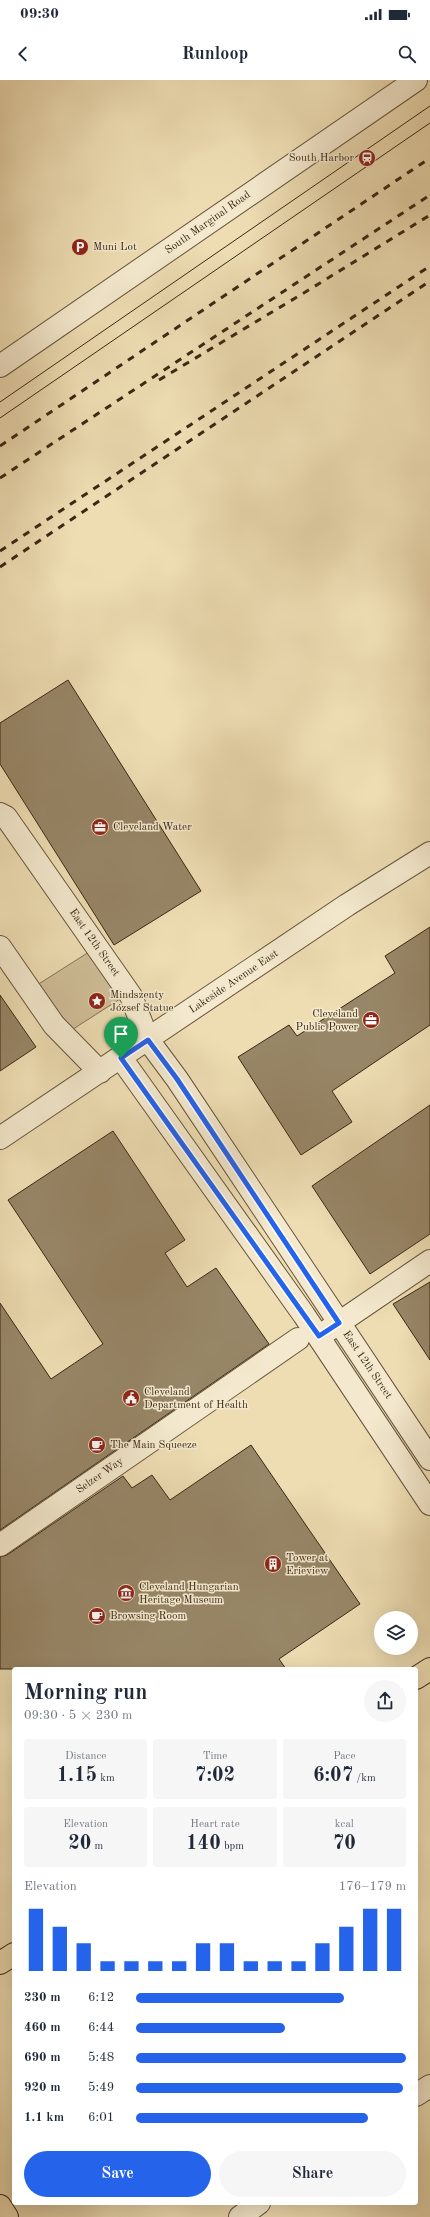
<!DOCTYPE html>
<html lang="en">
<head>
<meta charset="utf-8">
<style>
  :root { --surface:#fff; --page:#f6f6f7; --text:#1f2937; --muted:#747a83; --accent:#2563eb }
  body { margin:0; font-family:"Old Standard TT",serif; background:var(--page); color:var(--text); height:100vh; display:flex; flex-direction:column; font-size:15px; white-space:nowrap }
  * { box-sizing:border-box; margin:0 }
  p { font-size:13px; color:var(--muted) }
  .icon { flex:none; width:22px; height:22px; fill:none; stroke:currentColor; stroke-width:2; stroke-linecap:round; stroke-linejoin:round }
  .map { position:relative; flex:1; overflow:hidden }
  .panel { position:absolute; left:12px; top:1587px; width:406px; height:538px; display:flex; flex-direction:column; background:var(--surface); border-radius:4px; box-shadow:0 4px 16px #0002 }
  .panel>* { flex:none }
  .buttons { position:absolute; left:374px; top:1531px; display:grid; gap:8px }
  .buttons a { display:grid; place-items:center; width:44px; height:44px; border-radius:50%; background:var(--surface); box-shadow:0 4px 16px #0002; font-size:20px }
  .pin { position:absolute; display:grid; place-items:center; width:34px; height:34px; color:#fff; margin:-41px -17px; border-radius:50% 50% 50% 0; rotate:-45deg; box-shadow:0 0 4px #0007 }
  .pin .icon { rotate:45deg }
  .round { display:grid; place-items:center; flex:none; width:42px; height:42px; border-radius:21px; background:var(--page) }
  .summary { display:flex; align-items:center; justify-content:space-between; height:68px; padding:0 12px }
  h1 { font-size:22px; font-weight:700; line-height:30px }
  .metrics { display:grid; grid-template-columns:repeat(3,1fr); gap:6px; height:68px; padding:4px 12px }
  .metrics div { display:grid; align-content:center; border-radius:4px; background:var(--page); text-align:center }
  .metrics b { font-size:20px; font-weight:700 }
  .metrics small { font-size:11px; font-weight:400 }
  .metrics p { font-size:11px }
  .chart { height:112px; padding:8px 12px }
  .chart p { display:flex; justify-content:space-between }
  .chart svg { width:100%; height:72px; margin-top:4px; stroke:var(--accent); stroke-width:6 }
  .primary-button { display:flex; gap:8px; margin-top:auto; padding:8px 12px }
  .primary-button a { flex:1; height:46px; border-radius:24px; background:var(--accent); color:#fff; font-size:16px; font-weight:700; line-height:46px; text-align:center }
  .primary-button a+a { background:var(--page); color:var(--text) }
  ul { padding:0 12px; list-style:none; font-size:13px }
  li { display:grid; grid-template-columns:64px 48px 1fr; align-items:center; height:30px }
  li i { height:10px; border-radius:5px; background:var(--accent) }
  .status { display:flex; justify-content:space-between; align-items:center; height:28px; padding:0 20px; background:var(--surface); direction:ltr }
  .status svg { height:11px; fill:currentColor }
  header { display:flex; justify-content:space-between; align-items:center; height:52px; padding:0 12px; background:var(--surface); font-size:18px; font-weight:700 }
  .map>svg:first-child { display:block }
  .green { fill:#cfbe98; stroke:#847356 }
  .building { fill:#978667; stroke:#392814 }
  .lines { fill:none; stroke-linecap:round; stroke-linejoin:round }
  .minor-casing { stroke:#66553c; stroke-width:24 }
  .major-casing { stroke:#392814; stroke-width:24 }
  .minor { stroke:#f4e9ce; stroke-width:22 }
  .major { stroke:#eeddb3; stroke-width:22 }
  .tram { stroke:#392814; stroke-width:1 }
  .rail { stroke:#392814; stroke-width:3; stroke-dasharray:7 7; stroke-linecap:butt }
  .route-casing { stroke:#fff; stroke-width:8 }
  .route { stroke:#2563eb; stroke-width:5 }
  .labels { text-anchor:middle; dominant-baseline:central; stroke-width:3; stroke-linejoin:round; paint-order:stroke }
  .poi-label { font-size:11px; fill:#392814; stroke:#f4e9ce; text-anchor:start }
  .street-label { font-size:11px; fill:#392814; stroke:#f4e9ce }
</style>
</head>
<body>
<div class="status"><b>09:30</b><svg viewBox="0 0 49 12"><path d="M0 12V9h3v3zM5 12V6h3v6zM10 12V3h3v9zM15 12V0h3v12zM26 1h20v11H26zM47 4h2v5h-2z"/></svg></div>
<header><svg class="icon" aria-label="back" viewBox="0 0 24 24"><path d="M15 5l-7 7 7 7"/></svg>Runloop<svg class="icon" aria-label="search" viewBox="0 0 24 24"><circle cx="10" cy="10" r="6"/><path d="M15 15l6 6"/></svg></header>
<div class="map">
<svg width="430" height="2137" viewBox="0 0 430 2137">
  <rect width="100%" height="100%" fill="#eeddb3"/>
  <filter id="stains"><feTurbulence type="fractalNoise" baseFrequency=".005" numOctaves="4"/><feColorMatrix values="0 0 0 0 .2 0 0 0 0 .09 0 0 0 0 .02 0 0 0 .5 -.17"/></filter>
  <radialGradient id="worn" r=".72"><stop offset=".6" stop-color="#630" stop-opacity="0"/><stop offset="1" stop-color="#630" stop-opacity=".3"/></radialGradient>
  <!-- green -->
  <path class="green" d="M 89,872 L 120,919 L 67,953 L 37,905 Z"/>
  <!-- building -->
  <path class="building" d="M 68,600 L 201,811 L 114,865 L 0,684 L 0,643 Z
    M 430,847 L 430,945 L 332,1011 L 352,1042 L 301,1075 L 238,977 L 289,945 L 297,956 L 395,893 L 385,876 Z
    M 0,915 L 36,967 L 0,991 Z
    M 430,1025 L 430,1154 L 370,1194 L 312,1106 Z
    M 113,1051 L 185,1160 L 165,1173 L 187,1207 L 216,1188 L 269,1264 L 0,1450 L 0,1223 L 51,1299 L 103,1264 L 8,1120 Z
    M 430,1202 L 430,1280 L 393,1224 Z
    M 251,1365 L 360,1524 L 279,1579 L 286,1589 L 0,1589 L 0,1477 L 7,1475 L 123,1396 L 132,1408 L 152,1395 L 170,1420 Z"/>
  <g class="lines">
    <!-- minor casing -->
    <g class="minor-casing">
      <path id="minor" d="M 0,286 L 416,0
        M 0,734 L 6,737 L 131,916 L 148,960 L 177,999 L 430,1379
        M 0,867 L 54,945 L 100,992
        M 121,978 L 304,1235 L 430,1424
        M 0,1058 L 347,825 L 430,773
        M 327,1251 L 430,1181
        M 0,1465 L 298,1259
        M 416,2015 L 430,2006
        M 240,2137 L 259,2123"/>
    </g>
    <!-- major casing -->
    <g class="major-casing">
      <path id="major" d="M 416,1598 L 430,1589
        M 0,1883 L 14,1874
        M 0,2126 L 7,2137"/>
    </g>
    <!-- minor -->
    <use href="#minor" class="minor"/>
    <!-- major -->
    <use href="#major" class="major"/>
    <!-- tram -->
    <path class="tram" d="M 0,322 L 430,26
      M 0,338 L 430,43"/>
    <!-- rail -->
    <path class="rail" d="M 159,300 L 307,211 L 430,135
      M 0,366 L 430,78
      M 0,398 L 430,115
      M 0,471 L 430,186
      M 0,487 L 430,201"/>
  </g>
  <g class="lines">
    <!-- route casing -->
    <g class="route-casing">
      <path id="route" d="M 148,960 L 177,999 L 339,1243 L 319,1256 L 121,978 Z"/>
    </g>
    <!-- route -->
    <use href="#route" class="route"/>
  </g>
  <!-- icons -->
  <defs>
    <g id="station-disc" transform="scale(0.9)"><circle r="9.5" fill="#8f2418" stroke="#f4e9ce"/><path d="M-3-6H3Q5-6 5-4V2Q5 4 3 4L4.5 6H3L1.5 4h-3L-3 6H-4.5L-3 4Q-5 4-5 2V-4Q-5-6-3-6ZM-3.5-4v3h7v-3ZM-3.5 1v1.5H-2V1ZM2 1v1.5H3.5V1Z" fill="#fff"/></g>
    <g id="parking-disc" transform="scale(0.9)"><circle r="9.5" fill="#8f2418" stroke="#f4e9ce"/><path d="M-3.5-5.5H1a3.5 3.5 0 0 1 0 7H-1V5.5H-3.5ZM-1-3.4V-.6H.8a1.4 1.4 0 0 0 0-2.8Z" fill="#fff"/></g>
    <g id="office-disc" transform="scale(0.9)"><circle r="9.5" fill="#8f2418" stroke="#f4e9ce"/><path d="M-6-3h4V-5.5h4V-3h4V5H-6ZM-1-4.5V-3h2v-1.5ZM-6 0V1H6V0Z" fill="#fff"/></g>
    <g id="sight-disc" transform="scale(0.9)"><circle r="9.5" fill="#8f2418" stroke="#f4e9ce"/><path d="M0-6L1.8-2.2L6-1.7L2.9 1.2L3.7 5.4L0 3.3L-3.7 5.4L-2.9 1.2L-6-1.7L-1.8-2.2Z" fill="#fff"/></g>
    <g id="civic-disc" transform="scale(0.9)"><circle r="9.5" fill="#8f2418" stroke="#f4e9ce"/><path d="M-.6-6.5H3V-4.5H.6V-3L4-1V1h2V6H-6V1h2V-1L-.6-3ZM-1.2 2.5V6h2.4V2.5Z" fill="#fff"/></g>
    <g id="cafe-disc" transform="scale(0.9)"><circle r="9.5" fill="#8f2418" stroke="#f4e9ce"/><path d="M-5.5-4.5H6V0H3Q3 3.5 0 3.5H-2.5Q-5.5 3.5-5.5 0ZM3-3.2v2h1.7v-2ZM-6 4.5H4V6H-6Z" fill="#fff"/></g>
    <g id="building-disc" transform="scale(0.9)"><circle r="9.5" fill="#8f2418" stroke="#f4e9ce"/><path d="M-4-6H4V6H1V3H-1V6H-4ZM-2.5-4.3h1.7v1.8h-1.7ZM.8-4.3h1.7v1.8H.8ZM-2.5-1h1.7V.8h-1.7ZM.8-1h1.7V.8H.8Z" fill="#fff"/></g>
    <g id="museum-disc" transform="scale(0.9)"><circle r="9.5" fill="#8f2418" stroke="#f4e9ce"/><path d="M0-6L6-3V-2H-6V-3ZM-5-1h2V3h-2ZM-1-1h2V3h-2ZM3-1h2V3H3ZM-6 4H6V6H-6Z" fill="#fff"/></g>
  </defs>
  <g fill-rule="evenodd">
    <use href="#station-disc" x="367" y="78"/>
    <use href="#parking-disc" x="80" y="167"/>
    <use href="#office-disc" x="100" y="747"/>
    <use href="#sight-disc" x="97" y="921"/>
    <use href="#office-disc" x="371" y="940"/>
    <use href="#civic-disc" x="131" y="1318"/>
    <use href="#cafe-disc" x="97" y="1365"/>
    <use href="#building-disc" x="273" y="1484"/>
    <use href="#museum-disc" x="126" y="1513"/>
    <use href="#cafe-disc" x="97" y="1536"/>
  </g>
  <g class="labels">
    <!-- poi labels -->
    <g class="poi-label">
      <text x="354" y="78" text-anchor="end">South Harbor</text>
      <text x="93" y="167">Muni Lot</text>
      <text x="113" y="747">Cleveland Water</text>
      <text x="110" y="915">Mindszenty<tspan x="110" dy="13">József Statue</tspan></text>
      <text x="358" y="934" text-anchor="end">Cleveland<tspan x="358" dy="13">Public Power</tspan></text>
      <text x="144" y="1312">Cleveland<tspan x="144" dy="13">Department of Health</tspan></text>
      <text x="110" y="1365">The Main Squeeze</text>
      <text x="286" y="1478">Tower at<tspan x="286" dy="13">Erieview</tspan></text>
      <text x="139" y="1507">Cleveland Hungarian<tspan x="139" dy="13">Heritage Museum</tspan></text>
      <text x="110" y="1536">Browsing Room</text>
    </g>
    <!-- street labels -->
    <g class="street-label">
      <text transform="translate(208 143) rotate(-35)">South Marginal Road</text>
      <text transform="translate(94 863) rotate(55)">East 12th Street</text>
      <text transform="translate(234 902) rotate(-34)">Lakeside Avenue East</text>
      <text transform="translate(367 1285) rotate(56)">East 12th Street</text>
      <text transform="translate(100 1396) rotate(-35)">Selzer Way</text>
    </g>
  </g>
  <rect width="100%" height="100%" filter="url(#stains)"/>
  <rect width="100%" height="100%" fill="url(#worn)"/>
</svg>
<div class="buttons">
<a><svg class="icon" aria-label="layers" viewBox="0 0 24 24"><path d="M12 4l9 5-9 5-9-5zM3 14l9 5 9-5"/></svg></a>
</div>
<div class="pin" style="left:121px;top:978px;background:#1e9e55"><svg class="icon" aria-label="arrive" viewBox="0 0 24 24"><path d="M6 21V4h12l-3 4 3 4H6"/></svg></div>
<section class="panel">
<div class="summary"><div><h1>Morning run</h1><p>09:30 · 5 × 230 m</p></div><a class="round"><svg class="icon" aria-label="share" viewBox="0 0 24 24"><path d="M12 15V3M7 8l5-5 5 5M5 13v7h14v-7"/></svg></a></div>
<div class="metrics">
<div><p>Distance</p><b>1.15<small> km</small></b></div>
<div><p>Time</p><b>7:02</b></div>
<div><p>Pace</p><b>6:07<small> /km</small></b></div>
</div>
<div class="metrics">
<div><p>Elevation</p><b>20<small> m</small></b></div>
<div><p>Heart rate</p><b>140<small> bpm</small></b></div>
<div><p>kcal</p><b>70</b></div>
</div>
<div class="chart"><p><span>Elevation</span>176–179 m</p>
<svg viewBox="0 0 160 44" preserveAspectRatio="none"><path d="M5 44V6M15 44V17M25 44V27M35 44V38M45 44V38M55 44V38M65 44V38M75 44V27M85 44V27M95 44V38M105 44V38M115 44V38M125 44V27M135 44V17M145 44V6M155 44V6"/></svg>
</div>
<ul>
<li><b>230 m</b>6:12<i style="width:77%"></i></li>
<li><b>460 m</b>6:44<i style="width:55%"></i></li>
<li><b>690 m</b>5:48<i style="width:100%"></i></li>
<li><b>920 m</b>5:49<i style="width:99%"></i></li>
<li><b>1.1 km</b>6:01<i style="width:86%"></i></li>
</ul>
<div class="primary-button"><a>Save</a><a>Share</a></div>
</section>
</div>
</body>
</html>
